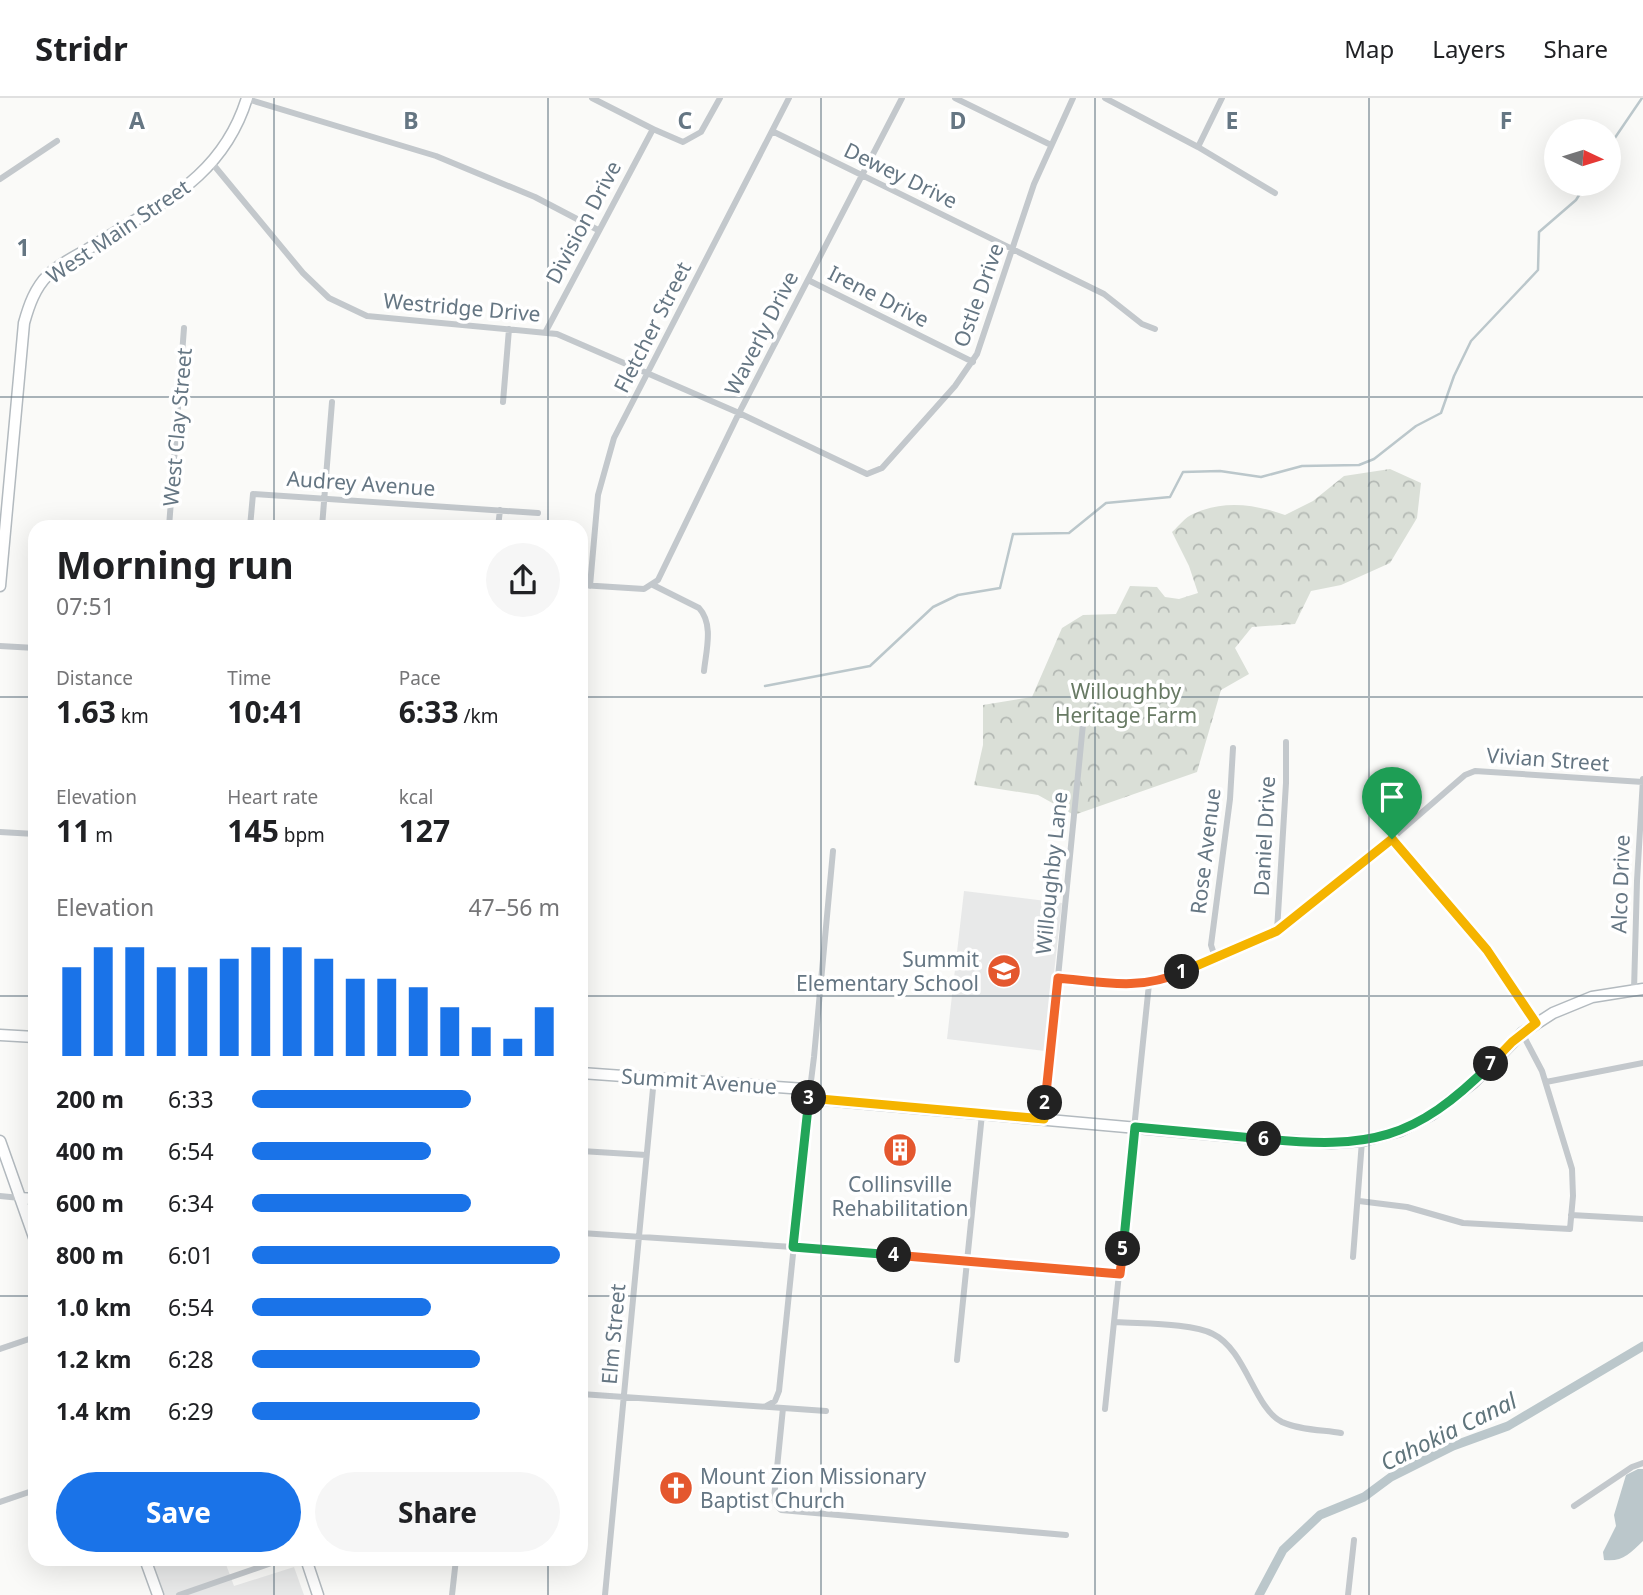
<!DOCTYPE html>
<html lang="en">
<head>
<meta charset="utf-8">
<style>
  :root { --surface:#fff; --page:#f6f6f6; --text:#202124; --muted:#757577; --line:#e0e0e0; --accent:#1a73e8 }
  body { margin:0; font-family:"Noto Sans",sans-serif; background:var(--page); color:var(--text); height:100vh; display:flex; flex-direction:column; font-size:26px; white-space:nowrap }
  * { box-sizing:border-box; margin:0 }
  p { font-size:23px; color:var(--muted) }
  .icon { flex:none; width:38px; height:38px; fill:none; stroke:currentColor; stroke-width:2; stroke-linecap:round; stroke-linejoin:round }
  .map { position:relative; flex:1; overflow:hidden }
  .sheet { position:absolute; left:28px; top:422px; width:560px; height:1046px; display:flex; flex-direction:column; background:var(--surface); border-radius:21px; box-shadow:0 7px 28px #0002 }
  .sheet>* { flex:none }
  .needle { width:46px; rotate:94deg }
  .fabs { position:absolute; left:1544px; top:21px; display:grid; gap:14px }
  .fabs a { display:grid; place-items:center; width:77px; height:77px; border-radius:50%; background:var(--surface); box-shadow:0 7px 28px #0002; font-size:35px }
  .pin { position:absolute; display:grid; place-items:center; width:60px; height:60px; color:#fff; margin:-72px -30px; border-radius:50% 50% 50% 0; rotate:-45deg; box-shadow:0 0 7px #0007 }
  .pin .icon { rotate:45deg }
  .km { position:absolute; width:35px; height:35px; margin:-18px; border-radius:50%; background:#222; color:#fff; font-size:19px; line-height:35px; text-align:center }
  .round { display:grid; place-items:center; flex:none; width:74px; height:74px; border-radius:37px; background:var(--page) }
  .headline { display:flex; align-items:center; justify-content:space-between; height:119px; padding:0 28px }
  h1 { font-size:38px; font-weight:700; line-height:52px }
  .metrics { display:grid; grid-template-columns:repeat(3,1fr); gap:10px; height:119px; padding:7px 28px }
  .metrics div { display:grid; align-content:center }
  .metrics b { font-size:30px; font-weight:700 }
  .metrics small { font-size:19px; font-weight:400 }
  .metrics p { font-size:19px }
  .chart { height:196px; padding:14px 28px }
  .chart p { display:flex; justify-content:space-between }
  .chart svg { width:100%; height:126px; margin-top:7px; stroke:var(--accent); stroke-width:6 }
  .button { display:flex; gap:14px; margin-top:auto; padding:14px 28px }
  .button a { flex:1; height:80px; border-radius:42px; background:var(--accent); color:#fff; font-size:28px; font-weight:700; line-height:80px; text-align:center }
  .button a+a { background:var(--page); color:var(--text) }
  ul { padding:0 28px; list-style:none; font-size:23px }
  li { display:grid; grid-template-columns:112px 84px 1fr; align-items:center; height:52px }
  li i { height:18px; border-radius:9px; background:var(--accent) }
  header { display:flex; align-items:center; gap:42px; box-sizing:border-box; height:98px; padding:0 35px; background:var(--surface); border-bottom:2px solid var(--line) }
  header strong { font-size:33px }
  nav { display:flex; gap:38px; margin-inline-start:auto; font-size:24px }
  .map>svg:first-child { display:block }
  .built { fill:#e8e9e9 }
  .park { fill:url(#park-crowns) }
  .water { fill:#bbc7cb }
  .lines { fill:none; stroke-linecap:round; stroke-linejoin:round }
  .stream { stroke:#bbc7cb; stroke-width:2.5 }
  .canal { stroke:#bbc7cb; stroke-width:9 }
  .secondary-casing { stroke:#b3babf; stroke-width:13 }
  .street { stroke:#c3c8cc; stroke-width:6 }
  .secondary { stroke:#fff; stroke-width:10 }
  .split-1-casing { stroke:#fff; stroke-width:14 }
  .split-2-casing { stroke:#fff; stroke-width:14 }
  .split-3-casing { stroke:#fff; stroke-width:14 }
  .split-4-casing { stroke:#fff; stroke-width:14 }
  .split-5-casing { stroke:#fff; stroke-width:14 }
  .split-6-casing { stroke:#fff; stroke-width:14 }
  .split-7-casing { stroke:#fff; stroke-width:14 }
  .split-8-casing { stroke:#fff; stroke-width:14 }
  .split-1 { stroke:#f5b400; stroke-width:9 }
  .split-2 { stroke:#f0652b; stroke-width:9 }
  .split-3 { stroke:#f5b400; stroke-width:9 }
  .split-4 { stroke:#22a559; stroke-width:9 }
  .split-5 { stroke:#f0652b; stroke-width:9 }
  .split-6 { stroke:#22a559; stroke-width:9 }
  .split-7 { stroke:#22a559; stroke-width:9 }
  .split-8 { stroke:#f5b400; stroke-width:9 }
  .grid { fill:none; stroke:#657683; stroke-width:2; stroke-opacity:0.55 }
  .labels { text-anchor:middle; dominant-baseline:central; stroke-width:7; stroke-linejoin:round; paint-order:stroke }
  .street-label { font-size:21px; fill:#657683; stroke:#fff }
  .park-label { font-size:21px; fill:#687a64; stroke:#fff }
  .poi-label { font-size:21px; fill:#657683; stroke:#fff; text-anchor:end }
  .water-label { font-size:23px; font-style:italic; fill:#60757c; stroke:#fff }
  .grid-label { font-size:23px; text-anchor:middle; font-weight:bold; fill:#657683; stroke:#fff; stroke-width:7; stroke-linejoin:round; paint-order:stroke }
</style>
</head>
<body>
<header>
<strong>Stridr</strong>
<nav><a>Map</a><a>Layers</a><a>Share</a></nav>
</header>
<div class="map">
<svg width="1643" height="1497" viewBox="0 0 1643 1497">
  <defs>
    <pattern id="park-crowns" width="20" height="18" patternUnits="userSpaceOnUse" patternTransform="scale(1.75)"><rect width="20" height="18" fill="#dadfd7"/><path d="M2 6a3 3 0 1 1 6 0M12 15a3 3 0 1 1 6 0" fill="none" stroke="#b4b9b4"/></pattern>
  </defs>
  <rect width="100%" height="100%" fill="#fafaf8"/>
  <!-- built -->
  <path class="built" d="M 964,793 L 1062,805 L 1045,953 L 947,941 Z
    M 145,1461 L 224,1461 L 234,1488 L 294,1469 L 304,1497 L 158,1497 Z"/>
  <!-- park -->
  <path class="park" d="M 1390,371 L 1421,385 L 1417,420 L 1390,465 L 1341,487 L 1311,493 L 1295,526 L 1252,529 L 1235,550 L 1249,576 L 1221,592 L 1197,674 L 1074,717 L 1038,697 L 974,687 L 983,647 L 983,607 L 1032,599 L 1062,530 L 1083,517 L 1116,516 L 1130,488 L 1157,489 L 1165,499 L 1179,501 L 1198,495 L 1189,468 L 1172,434 C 1179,428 1185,419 1193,416 C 1223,402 1254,406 1285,417 L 1313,403 L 1344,378 Z"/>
  <!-- water -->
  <path class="water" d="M 1638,1371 L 1643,1371 L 1643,1443 C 1629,1456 1623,1464 1604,1462 L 1603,1454 L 1616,1428 L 1614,1417 L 1626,1377 Z"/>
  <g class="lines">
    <!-- stream -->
    <path class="stream" d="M 1608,50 L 1642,0
      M 765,588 L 870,568 L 933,509 L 958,497 L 1000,490 L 1013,436 L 1069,435 L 1106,405 L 1170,399 L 1183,374 L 1220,373 L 1261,379 L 1302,368 L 1359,367 L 1374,361 L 1416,328 L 1441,315 L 1454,278 L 1471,243 L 1538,172 L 1539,134 L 1576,102 L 1586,86"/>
    <!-- canal -->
    <path class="canal" d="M 1259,1497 L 1283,1452 L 1320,1417 L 1364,1399 L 1391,1379 L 1453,1348 L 1508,1328 L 1643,1248"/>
    <!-- secondary casing -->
    <g class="secondary-casing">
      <path id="secondary" d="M 0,488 L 24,225 C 29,207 35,190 48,177 C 60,165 78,157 93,148 C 159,106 222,81 247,0
        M 0,937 L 35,939
        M 581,975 L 805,991 L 809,1000 L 847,1004 L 1272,1042 L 1331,1045 L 1362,1043 L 1400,1033 L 1431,1017 L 1474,984 L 1522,935 L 1553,915 L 1592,899 L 1643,891
        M 0,1043 L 35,1142
        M 20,1100 L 35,1101
        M 145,1461 L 158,1497
        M 306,1461 L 318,1497"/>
    </g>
    <!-- street -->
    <path class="street" d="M 592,0 L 653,31 L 683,44 L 701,34 L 720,0
      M 955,0 L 1051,47
      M 1105,0 L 1198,49 L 1275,95
      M 247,1 L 436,58 L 535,99 L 598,132
      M 772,33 L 1104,196 L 1142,226 L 1155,231
      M 1198,49 L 1222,0
      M 212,65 L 303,175 L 329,200 L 367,218 L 557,236 L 739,315 L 867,376 L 882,370 L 955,288 L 977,256 L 1034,86 L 1073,0
      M 0,81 L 57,43
      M 808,182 L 973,264
      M 546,233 L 653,31
      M 503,304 L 509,231
      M 169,429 L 184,230
      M 250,429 L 253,396 L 538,415
      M 322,429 L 332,304
      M 498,429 L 500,412
      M 581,487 L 644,491 L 658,482 L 739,315 L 902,0
      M 653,487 L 699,510 C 714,526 706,553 704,573
      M 590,488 L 598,397 L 614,340 L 789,0
      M 0,548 L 35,550
      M 0,734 L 35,736
      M 1393,741 L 1487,853 L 1536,925
      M 1277,833 L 1286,685 L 1286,644
      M 1215,859 L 1211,847 L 1230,701 L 1233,650
      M 1058,880 L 1149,886 L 1162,883 L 1277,833 L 1351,776 L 1465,677 L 1475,673 L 1643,684
      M 1634,892 L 1637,783 L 1643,681
      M 1546,984 L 1643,965
      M 805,991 L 811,983 L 814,959 L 833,753
      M 1044,1021 L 1084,616
      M 581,1053 L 646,1057
      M 0,1098 L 20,1100
      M 1359,1103 L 1407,1109 L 1463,1125 L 1570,1131 L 1573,1098 L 1572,1071 L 1542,973 L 1522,935
      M 1571,1117 L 1643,1121
      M 581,1135 L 793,1149 L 1120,1176
      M 1353,1159 L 1362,1043
      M 1116,1224 C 1141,1226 1192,1225 1213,1236 C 1246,1252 1254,1310 1282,1324 C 1299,1332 1323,1332 1341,1335
      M 0,1251 L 35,1239
      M 957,1262 L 982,1016
      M 581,1296 L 826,1313
      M 766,1308 L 775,1303 L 779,1293 L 809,1000
      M 783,1310 L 774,1400 L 777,1408 L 781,1412 L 1066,1437
      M 1105,1311 L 1149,886
      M 0,1404 L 35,1392
      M 1574,1408 L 1632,1369 L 1643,1365
      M 179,1497 L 283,1461
      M 452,1497 L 456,1461
      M 605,1497 L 654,980
      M 1348,1497 L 1354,1442"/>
    <!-- secondary -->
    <use href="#secondary" class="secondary"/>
  </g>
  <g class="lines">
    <!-- split-1 casing -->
    <g class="split-1-casing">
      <path id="split-1" d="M 1182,874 L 1277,833 L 1392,741"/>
    </g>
    <!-- split-2 casing -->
    <g class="split-2-casing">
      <path id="split-2" d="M 1045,1005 L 1058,880 C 1102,884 1140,893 1182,874"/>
    </g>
    <!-- split-3 casing -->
    <g class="split-3-casing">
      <path id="split-3" d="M 809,1000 L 1044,1021 L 1045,1005"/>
    </g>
    <!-- split-4 casing -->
    <g class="split-4-casing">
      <path id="split-4" d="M 809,1000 L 793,1149 L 894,1157"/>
    </g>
    <!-- split-5 casing -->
    <g class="split-5-casing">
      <path id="split-5" d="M 894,1157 L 1120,1176 L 1123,1151"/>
    </g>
    <!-- split-6 casing -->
    <g class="split-6-casing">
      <path id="split-6" d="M 1123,1151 L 1135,1029 L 1264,1041"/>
    </g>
    <!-- split-7 casing -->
    <g class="split-7-casing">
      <path id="split-7" d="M 1264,1041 C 1369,1051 1414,1043 1491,966"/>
    </g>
    <!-- split-8 casing -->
    <g class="split-8-casing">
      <path id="split-8" d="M 1392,741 L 1487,852 L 1536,925 L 1512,944 L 1491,966"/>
    </g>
    <!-- split-1 -->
    <use href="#split-1" class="split-1"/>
    <!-- split-2 -->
    <use href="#split-2" class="split-2"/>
    <!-- split-3 -->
    <use href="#split-3" class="split-3"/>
    <!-- split-4 -->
    <use href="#split-4" class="split-4"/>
    <!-- split-5 -->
    <use href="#split-5" class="split-5"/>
    <!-- split-6 -->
    <use href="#split-6" class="split-6"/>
    <!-- split-7 -->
    <use href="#split-7" class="split-7"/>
    <!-- split-8 -->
    <use href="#split-8" class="split-8"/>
  </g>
  <!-- grid -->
  <path class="grid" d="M 274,0 L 274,429M 548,0 L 548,429M 821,0 L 821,1497M 1095,0 L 1095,1497M 1369,0 L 1369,1497M 0,299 L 1643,299M 0,599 L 35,599M 581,599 L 1643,599M 0,898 L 35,898M 581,898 L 1643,898M 0,1198 L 35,1198M 581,1198 L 1643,1198M 274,1461 L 274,1497M 548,1461 L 548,1497"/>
  <!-- icons -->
  <defs>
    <g id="school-disc" transform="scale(1.75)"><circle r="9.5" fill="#e4572e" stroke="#fff"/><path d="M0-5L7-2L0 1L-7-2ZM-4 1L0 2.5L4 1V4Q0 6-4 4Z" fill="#fff"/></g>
    <g id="building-disc" transform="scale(1.75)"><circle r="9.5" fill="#e4572e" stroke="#fff"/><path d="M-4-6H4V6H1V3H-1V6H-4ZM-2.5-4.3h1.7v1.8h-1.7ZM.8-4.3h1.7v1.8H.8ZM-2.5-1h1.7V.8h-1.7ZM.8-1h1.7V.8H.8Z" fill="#fff"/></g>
    <g id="church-disc" transform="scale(1.75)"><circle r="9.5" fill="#e4572e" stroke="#fff"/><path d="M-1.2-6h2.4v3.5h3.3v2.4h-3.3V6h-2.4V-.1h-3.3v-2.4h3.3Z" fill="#fff"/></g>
  </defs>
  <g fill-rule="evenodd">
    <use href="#school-disc" x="1004" y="873"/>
    <use href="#building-disc" x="900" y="1052"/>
    <use href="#church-disc" x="676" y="1390"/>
  </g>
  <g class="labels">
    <!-- street labels -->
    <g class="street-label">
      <text transform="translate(901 77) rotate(26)">Dewey Drive</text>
      <text transform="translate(583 124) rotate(-62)">Division Drive</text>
      <text transform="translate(118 133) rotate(-34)">West Main Street</text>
      <text transform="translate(978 197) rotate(-70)">Ostle Drive</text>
      <text transform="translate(879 198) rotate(27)">Irene Drive</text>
      <text transform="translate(462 209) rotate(5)">Westridge Drive</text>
      <text transform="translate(652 229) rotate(-63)">Fletcher Street</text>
      <text transform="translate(761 235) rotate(-63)">Waverly Drive</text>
      <text transform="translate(177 329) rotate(-85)">West Clay Street</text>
      <text transform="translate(361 385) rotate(4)">Audrey Avenue</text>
      <text transform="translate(1548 661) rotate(4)">Vivian Street</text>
      <text transform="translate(1264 738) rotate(-87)">Daniel Drive</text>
      <text transform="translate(1205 753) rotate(-83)">Rose Avenue</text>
      <text transform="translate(1051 775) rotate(-84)">Willoughby Lane</text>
      <text transform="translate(1620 786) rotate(-88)">Alco Drive</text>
      <text transform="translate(699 983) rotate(4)">Summit Avenue</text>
      <text transform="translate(613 1236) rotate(-85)">Elm Street</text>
    </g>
    <!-- park labels -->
    <g class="park-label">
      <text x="1126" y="593">Willoughby<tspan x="1126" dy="24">Heritage Farm</tspan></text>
    </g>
    <!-- poi labels -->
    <g class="poi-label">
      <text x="979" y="861">Summit<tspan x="979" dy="24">Elementary School</tspan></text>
      <text x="900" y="1086" text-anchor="middle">Collinsville<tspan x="900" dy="24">Rehabilitation</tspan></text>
      <text x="700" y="1378" text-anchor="start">Mount Zion Missionary<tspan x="700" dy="24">Baptist Church</tspan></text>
    </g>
    <!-- water labels -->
    <g class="water-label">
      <text transform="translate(1448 1333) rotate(-26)">Cahokia Canal</text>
    </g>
  </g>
  <g class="grid-label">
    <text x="137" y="31">A</text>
    <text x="411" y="31">B</text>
    <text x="685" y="31">C</text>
    <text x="958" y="31">D</text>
    <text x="1232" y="31">E</text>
    <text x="1506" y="31">F</text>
    <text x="23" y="158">1</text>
  </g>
</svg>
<div class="fabs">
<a><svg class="needle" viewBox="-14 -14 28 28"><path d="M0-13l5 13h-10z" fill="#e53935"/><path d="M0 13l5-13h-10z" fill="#757577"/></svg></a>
</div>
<div class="pin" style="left:1392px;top:741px;background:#1e9e55"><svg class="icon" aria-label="arrive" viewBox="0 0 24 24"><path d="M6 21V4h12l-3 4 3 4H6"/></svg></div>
<b class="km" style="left:1182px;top:874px">1</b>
<b class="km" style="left:1045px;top:1005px">2</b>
<b class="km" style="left:809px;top:1000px">3</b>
<b class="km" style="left:894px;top:1157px">4</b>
<b class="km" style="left:1123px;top:1151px">5</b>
<b class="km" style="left:1264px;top:1041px">6</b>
<b class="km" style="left:1491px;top:966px">7</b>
<section class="sheet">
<div class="headline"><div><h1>Morning run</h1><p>07:51</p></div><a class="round"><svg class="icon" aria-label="share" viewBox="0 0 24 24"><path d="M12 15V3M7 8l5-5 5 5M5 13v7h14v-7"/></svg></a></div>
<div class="metrics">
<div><p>Distance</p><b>1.63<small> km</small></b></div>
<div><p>Time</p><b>10:41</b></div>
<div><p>Pace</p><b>6:33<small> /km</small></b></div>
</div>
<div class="metrics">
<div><p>Elevation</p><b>11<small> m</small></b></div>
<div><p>Heart rate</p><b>145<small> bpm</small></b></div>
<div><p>kcal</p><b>127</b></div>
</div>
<div class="chart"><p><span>Elevation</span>47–56 m</p>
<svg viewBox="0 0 160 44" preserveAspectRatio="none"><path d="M5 44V13M15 44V6M25 44V6M35 44V13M45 44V13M55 44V10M65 44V6M75 44V6M85 44V10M95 44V17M105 44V17M115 44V20M125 44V27M135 44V34M145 44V38M155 44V27"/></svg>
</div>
<ul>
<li><b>200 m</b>6:33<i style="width:71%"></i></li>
<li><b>400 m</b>6:54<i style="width:58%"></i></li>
<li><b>600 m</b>6:34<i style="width:71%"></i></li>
<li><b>800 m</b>6:01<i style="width:100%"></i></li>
<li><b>1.0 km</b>6:54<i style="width:58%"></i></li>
<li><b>1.2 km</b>6:28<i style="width:74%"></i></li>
<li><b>1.4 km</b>6:29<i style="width:74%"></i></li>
</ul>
<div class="button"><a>Save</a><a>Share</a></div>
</section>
</div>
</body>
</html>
